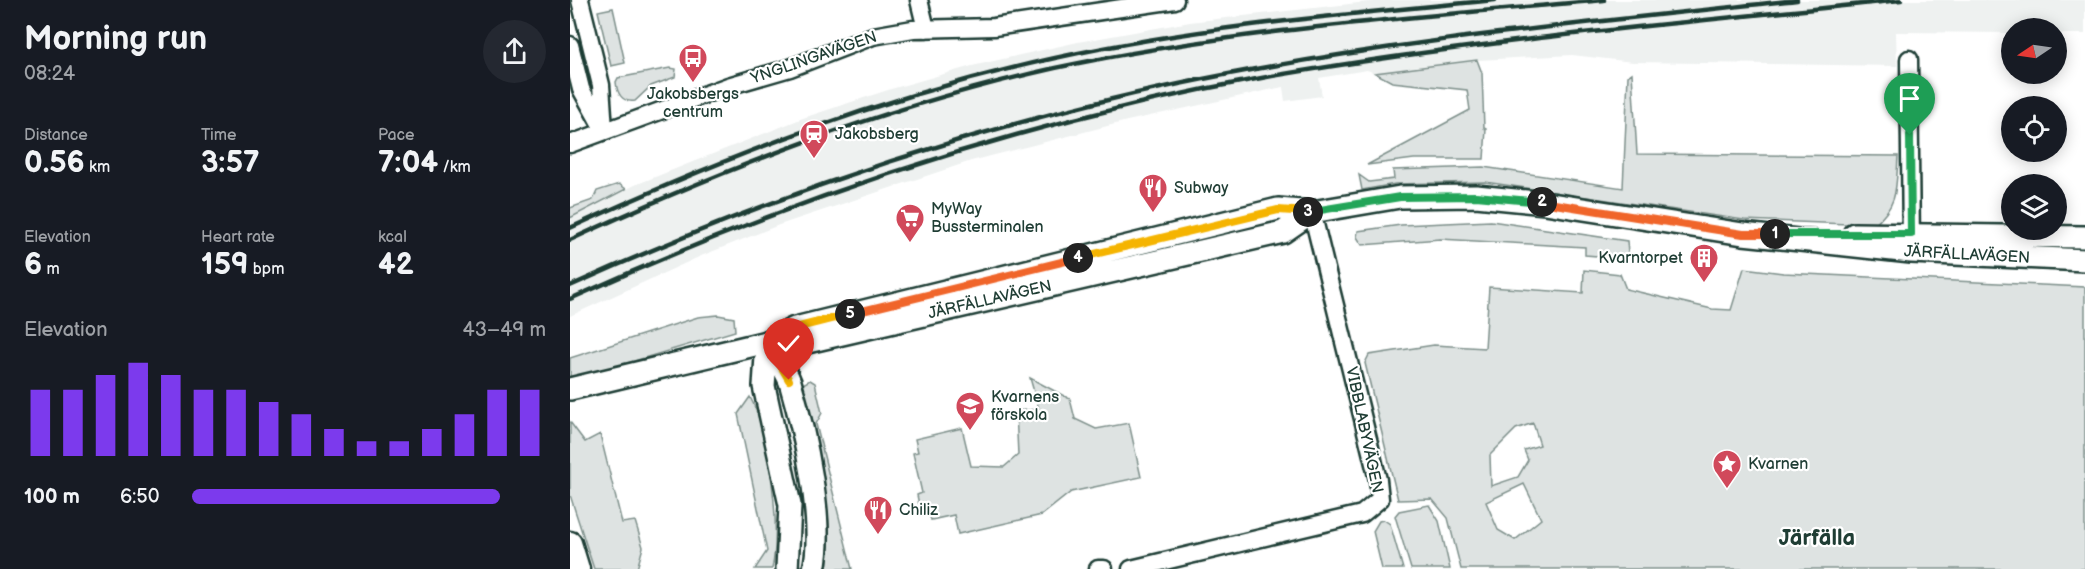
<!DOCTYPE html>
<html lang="en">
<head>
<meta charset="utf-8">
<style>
  :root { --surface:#171b24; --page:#242831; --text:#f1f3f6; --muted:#9ea1a6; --accent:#7c3aed }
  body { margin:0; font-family:"Balsamiq Sans",sans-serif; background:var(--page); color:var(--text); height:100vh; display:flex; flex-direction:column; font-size:22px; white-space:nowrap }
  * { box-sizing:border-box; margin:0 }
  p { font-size:20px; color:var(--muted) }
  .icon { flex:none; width:33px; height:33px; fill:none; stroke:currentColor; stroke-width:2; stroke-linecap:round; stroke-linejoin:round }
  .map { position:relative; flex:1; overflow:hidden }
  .side { display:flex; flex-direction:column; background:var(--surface); width:570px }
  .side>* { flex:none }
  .needle { width:39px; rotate:257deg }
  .fabs { position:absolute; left:1431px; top:18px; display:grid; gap:12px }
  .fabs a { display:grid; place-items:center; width:66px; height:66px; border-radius:50%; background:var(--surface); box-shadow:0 3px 15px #0003; font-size:30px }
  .pin { position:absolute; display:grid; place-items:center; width:51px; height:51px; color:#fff; margin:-62px -26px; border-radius:50% 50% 50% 0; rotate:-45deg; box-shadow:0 0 6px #0007 }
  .pin .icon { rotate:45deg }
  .km { position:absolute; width:30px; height:30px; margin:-15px; border-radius:50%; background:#222; color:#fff; font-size:16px; line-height:30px; text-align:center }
  .round { display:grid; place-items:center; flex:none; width:63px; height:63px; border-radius:32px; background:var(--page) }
  .head { display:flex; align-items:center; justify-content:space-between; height:102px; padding:0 24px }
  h1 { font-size:33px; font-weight:800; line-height:45px }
  .figures { display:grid; grid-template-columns:repeat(3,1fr); gap:9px; height:102px; padding:6px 24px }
  .figures div { display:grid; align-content:center }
  .figures b { font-size:30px; font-weight:800 }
  .figures small { font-size:16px; font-weight:400 }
  .figures p { font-size:16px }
  .chart { height:168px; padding:12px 24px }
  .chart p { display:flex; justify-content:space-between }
  .chart svg { width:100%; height:108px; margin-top:6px; stroke:var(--accent); stroke-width:6 }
  ul { padding:0 24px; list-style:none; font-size:20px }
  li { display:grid; grid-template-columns:96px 72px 1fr; align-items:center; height:45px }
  li i { height:15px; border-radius:8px; background:var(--accent) }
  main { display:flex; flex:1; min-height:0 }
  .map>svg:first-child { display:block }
  .built { fill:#eef1f0 }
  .green { fill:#dee3e2; stroke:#7e908b; stroke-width:1.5; fill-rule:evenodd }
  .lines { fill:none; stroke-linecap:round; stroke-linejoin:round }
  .minor-casing { stroke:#1f3d34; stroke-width:21 }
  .tertiary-casing { stroke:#1f3d34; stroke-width:26 }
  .secondary-casing { stroke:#1f3d34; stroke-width:27 }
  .minor { stroke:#fff; stroke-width:16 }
  .tertiary { stroke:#fff; stroke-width:21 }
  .secondary { stroke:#fff; stroke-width:22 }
  .rail { stroke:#1f3d34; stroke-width:4.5 }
  .split-1-casing { stroke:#fff; stroke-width:12 }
  .split-2-casing { stroke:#fff; stroke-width:12 }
  .split-3-casing { stroke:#fff; stroke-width:12 }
  .split-4-casing { stroke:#fff; stroke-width:12 }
  .split-5-casing { stroke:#fff; stroke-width:12 }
  .split-6-casing { stroke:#fff; stroke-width:12 }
  .split-1 { stroke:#22a559; stroke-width:8 }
  .split-2 { stroke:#f0652b; stroke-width:8 }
  .split-3 { stroke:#22a559; stroke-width:8 }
  .split-4 { stroke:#f5b400; stroke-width:8 }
  .split-5 { stroke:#f0652b; stroke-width:8 }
  .split-6 { stroke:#f5b400; stroke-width:8 }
  .labels { text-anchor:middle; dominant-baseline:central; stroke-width:4.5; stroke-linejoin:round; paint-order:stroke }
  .street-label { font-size:16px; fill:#1f3d34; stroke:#fff }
  .poi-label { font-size:16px; fill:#1f3d34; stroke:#fff; text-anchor:start }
  .district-label { font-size:22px; font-weight:bold; fill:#1f3d34; stroke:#fff }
</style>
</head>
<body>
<main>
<section class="side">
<div class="head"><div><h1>Morning run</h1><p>08:24</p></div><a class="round"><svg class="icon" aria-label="share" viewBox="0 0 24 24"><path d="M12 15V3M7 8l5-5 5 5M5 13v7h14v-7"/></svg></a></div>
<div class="figures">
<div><p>Distance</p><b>0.56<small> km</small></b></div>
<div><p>Time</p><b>3:57</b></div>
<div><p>Pace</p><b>7:04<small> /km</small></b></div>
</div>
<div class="figures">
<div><p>Elevation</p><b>6<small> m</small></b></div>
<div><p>Heart rate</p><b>159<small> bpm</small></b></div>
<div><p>kcal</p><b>42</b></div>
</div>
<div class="chart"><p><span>Elevation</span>43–49 m</p>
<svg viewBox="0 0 160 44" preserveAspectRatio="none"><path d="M5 44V17M15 44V17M25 44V11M35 44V6M45 44V11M55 44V17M65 44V17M75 44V22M85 44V27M95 44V33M105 44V38M115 44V38M125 44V33M135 44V27M145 44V17M155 44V17"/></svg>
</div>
<ul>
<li><b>100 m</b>6:50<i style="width:87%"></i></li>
</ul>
</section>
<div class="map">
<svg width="1515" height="569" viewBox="0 0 1515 569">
  <rect width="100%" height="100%" fill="#fff"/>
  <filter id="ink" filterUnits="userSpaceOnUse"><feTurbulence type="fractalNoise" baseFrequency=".0167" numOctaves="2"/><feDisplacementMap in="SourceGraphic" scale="12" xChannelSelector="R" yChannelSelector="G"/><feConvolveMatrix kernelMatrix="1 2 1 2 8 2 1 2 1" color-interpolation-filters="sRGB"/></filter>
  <g filter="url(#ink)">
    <!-- built -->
    <path class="built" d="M 815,0 L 1515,0 L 1515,34 L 1487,34 L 1486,28 L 1442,28 L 1441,33 L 1326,32 L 1327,66 L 1063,62 L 1002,55 L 909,60 L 805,73 L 797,70 L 749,78 L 752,96 L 715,101 L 713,87 L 557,121 L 401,161 L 209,225 L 131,256 L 0,316 L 0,217 L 65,185 L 233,118 L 321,89 L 402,66 L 508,42 L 620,22 Z"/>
    <!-- green -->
    <path class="green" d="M 43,8 L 55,63 L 41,66 L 28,11 Z
      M 907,60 L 912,73 L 914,128 L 916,129 L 914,159 L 844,159 L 797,165 L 900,110 L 897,90 L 822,82 L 805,73 Z
      M 100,68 L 106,69 L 105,77 L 81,86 L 65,101 C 52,103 47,93 46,82 L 48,78 Z
      M 1062,73 L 1067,154 L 1328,156 C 1326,186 1329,205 1304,225 L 1174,220 L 915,182 L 825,184 L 792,190 L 789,175 L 799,182 L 824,179 L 823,170 L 913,167 L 1053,188 L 1058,76 Z
      M 49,184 L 56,189 L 0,218 L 0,208 L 23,200 L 27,191 Z
      M 921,221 L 1057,241 L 1058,253 L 1053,258 L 1015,255 L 1015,247 L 870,239 L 792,245 L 787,237 L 788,231 L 831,225 Z
      M 1174,268 L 1213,273 L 1515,287 L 1515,569 L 891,569 L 878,518 L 862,499 L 828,500 L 795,363 L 799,355 L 864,345 L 915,348 L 919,287 L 1013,293 L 1014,270 L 1050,274 L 1056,289 L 1142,309 L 1161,310 ZM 963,423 L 970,445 L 954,450 L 958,460 L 948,477 L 921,486 L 920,455 L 946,429 ZM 954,484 L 971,519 L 945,540 L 928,530 L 916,502 Z
      M 148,315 L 164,318 L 165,331 L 0,380 L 0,358 L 128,317 Z
      M 460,378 L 500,399 L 505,419 L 526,429 L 559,423 L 571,477 L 501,492 L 472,515 L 388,534 L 384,515 L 361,520 L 359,513 L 351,515 L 347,495 L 352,493 L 343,453 L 348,452 L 345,439 L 392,428 L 401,466 L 434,467 L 448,455 L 446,411 L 469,409 Z
      M 240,380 L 245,383 L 252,413 L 246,424 L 282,569 L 257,569 C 266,511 245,447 233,390 L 233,384 Z
      M 180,397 C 200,434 211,529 202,569 L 185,569 L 197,551 L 168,414 Z
      M 0,422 L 15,442 L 30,434 L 52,523 L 65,521 L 73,547 L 67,569 L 24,569 L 0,495 Z
      M 859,505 L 869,521 L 880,569 L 841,569 L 825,516 L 829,511 Z
      M 814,520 L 820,524 L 833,569 L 812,569 L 803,531 L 809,521 Z"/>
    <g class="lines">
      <!-- minor casing -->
      <g class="minor-casing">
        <path id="minor" d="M 10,0 L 31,85 L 34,130
          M 349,0 L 356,29
          M 0,45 L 11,89 L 32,127
          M 1339,59 L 1341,245
          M 0,144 L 158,86 L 220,68 L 303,36 L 343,29 L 424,27 L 605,0
          M 528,569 L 534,569
          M 561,569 L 792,514 L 810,499 L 808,480 L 742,212"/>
      </g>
      <!-- tertiary casing -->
      <g class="tertiary-casing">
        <path id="tertiary" d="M 1284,234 L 1515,237
          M 197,342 C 204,354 215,368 220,382 C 234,430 255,521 244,569
          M 197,342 L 194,386 L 220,505 L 217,569
          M 200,342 L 233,343 L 713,232 L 742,212
          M 0,389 L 197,342 L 225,328 L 708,209 L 742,212 L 830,197 L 906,196 L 975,203 L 1173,234 L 1341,252 L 1515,260"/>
      </g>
      <!-- secondary casing -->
      <g class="secondary-casing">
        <path id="secondary" d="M 0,543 L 8,569"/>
      </g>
      <!-- minor -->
      <use href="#minor" class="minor"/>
      <!-- tertiary -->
      <use href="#tertiary" class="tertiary"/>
      <!-- secondary -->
      <use href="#secondary" class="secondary"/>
      <!-- rail -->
      <path class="rail" d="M 0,228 C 159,155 313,96 485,58 C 630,26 778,14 925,0
        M 0,240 C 157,167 316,106 485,68 C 665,29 851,17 1034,0
        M 0,286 C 195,198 399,128 609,84 C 813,41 1020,23 1227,0
        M 0,299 C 223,198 460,119 702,76 C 910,40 1121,22 1331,0"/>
    </g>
  </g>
  <g class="lines" filter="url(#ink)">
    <!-- split-1 casing -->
    <g class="split-1-casing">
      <path id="split-1" d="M 1205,234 L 1341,234 L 1340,135"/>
    </g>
    <!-- split-2 casing -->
    <g class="split-2-casing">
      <path id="split-2" d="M 972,202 L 1173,234 L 1205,234"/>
    </g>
    <!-- split-3 casing -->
    <g class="split-3-casing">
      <path id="split-3" d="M 738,212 L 830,197 L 906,196 L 972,202"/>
    </g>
    <!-- split-4 casing -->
    <g class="split-4-casing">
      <path id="split-4" d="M 508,258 L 708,210 L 738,212"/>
    </g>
    <!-- split-5 casing -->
    <g class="split-5-casing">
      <path id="split-5" d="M 280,314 L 508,258"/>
    </g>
    <!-- split-6 casing -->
    <g class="split-6-casing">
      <path id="split-6" d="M 219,380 L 197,342 L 225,328 L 280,314"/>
    </g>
    <!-- split-1 -->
    <use href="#split-1" class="split-1"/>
    <!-- split-2 -->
    <use href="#split-2" class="split-2"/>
    <!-- split-3 -->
    <use href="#split-3" class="split-3"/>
    <!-- split-4 -->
    <use href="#split-4" class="split-4"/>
    <!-- split-5 -->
    <use href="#split-5" class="split-5"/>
    <!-- split-6 -->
    <use href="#split-6" class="split-6"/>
  </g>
  <!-- icons -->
  <defs>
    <g id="bus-pin" transform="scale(1.5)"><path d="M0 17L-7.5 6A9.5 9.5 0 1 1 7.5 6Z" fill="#d1495b" stroke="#fff"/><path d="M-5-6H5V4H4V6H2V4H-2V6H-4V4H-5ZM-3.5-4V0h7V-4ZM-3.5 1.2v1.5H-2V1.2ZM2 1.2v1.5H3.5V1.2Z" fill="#fff"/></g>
    <g id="station-pin" transform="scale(1.5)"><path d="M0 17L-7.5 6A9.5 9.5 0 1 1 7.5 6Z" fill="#d1495b" stroke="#fff"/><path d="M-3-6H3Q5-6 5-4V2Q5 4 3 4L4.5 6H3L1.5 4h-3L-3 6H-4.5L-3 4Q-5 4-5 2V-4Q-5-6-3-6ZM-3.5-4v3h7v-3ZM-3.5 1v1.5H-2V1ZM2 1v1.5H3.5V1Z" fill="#fff"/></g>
    <g id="restaurant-pin" transform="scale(1.5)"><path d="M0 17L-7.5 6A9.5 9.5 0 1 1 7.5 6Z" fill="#d1495b" stroke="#fff"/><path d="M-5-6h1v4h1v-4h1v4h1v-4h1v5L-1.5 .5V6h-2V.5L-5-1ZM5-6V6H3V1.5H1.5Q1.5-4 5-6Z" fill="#fff"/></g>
    <g id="supermarket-pin" transform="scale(1.5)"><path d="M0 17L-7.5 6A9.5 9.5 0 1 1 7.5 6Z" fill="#d1495b" stroke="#fff"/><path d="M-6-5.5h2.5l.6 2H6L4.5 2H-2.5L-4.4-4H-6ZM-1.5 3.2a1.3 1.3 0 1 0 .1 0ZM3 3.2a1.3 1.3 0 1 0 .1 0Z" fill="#fff"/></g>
    <g id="building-pin" transform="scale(1.5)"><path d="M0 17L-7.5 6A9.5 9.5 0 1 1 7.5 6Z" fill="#d1495b" stroke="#fff"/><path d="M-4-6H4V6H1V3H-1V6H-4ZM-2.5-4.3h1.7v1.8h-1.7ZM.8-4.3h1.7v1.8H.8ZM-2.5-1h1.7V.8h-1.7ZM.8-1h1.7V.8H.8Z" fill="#fff"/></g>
    <g id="school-pin" transform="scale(1.5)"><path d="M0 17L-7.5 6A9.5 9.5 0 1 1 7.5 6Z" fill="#d1495b" stroke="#fff"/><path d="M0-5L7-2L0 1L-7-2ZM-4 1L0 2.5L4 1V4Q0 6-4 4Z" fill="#fff"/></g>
    <g id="sight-pin" transform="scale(1.5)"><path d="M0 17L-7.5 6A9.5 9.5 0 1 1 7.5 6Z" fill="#d1495b" stroke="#fff"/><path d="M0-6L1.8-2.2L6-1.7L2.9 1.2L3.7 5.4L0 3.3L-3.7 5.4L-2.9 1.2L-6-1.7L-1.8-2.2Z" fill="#fff"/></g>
  </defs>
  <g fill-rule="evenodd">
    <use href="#bus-pin" x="123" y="58"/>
    <use href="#station-pin" x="244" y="134"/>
    <use href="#restaurant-pin" x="583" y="188"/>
    <use href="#supermarket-pin" x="340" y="218"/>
    <use href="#building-pin" x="1134" y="258"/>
    <use href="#school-pin" x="400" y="406"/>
    <use href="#sight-pin" x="1157" y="464"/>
    <use href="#restaurant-pin" x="308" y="510"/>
  </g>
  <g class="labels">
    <!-- street labels -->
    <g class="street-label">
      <text transform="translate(244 58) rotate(-19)">YNGLINGAVÄGEN</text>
      <text transform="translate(1397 255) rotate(3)">JÄRFÄLLAVÄGEN</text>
      <text transform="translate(420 300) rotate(-13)">JÄRFÄLLAVÄGEN</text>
      <text transform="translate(794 430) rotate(78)">VIBBLABYVÄGEN</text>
    </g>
    <!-- poi labels -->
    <g class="poi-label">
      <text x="123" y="94" text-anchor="middle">Jakobsbergs<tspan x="123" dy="18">centrum</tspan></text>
      <text x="265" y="134">Jakobsberg</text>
      <text x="604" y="188">Subway</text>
      <text x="361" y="209">MyWay<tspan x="361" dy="18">Bussterminalen</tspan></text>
      <text x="1113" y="258" text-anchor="end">Kvarntorpet</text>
      <text x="421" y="397">Kvarnens<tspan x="421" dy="18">förskola</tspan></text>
      <text x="1178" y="464">Kvarnen</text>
      <text x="329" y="510">Chiliz</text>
    </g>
    <!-- district labels -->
    <g class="district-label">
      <text x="1247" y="538">Järfälla</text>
    </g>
  </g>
</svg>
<div class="fabs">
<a><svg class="needle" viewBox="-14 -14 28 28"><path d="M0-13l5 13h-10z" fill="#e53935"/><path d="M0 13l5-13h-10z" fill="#9ea1a6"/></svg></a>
<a><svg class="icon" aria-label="locate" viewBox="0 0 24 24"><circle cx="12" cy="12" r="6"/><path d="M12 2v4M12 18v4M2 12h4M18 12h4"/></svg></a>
<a><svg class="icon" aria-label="layers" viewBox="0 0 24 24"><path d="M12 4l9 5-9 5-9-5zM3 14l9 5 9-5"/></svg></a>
</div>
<div class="pin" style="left:1340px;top:135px;background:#1e9e55"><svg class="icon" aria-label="arrive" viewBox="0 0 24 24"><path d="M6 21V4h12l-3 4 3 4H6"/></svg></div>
<div class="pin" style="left:219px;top:380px;background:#d93025"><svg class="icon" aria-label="check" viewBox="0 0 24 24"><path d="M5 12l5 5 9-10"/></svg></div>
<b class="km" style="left:1205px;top:234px">1</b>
<b class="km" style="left:972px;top:202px">2</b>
<b class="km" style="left:738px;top:212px">3</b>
<b class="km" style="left:508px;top:258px">4</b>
<b class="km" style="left:280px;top:314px">5</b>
</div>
</main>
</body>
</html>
